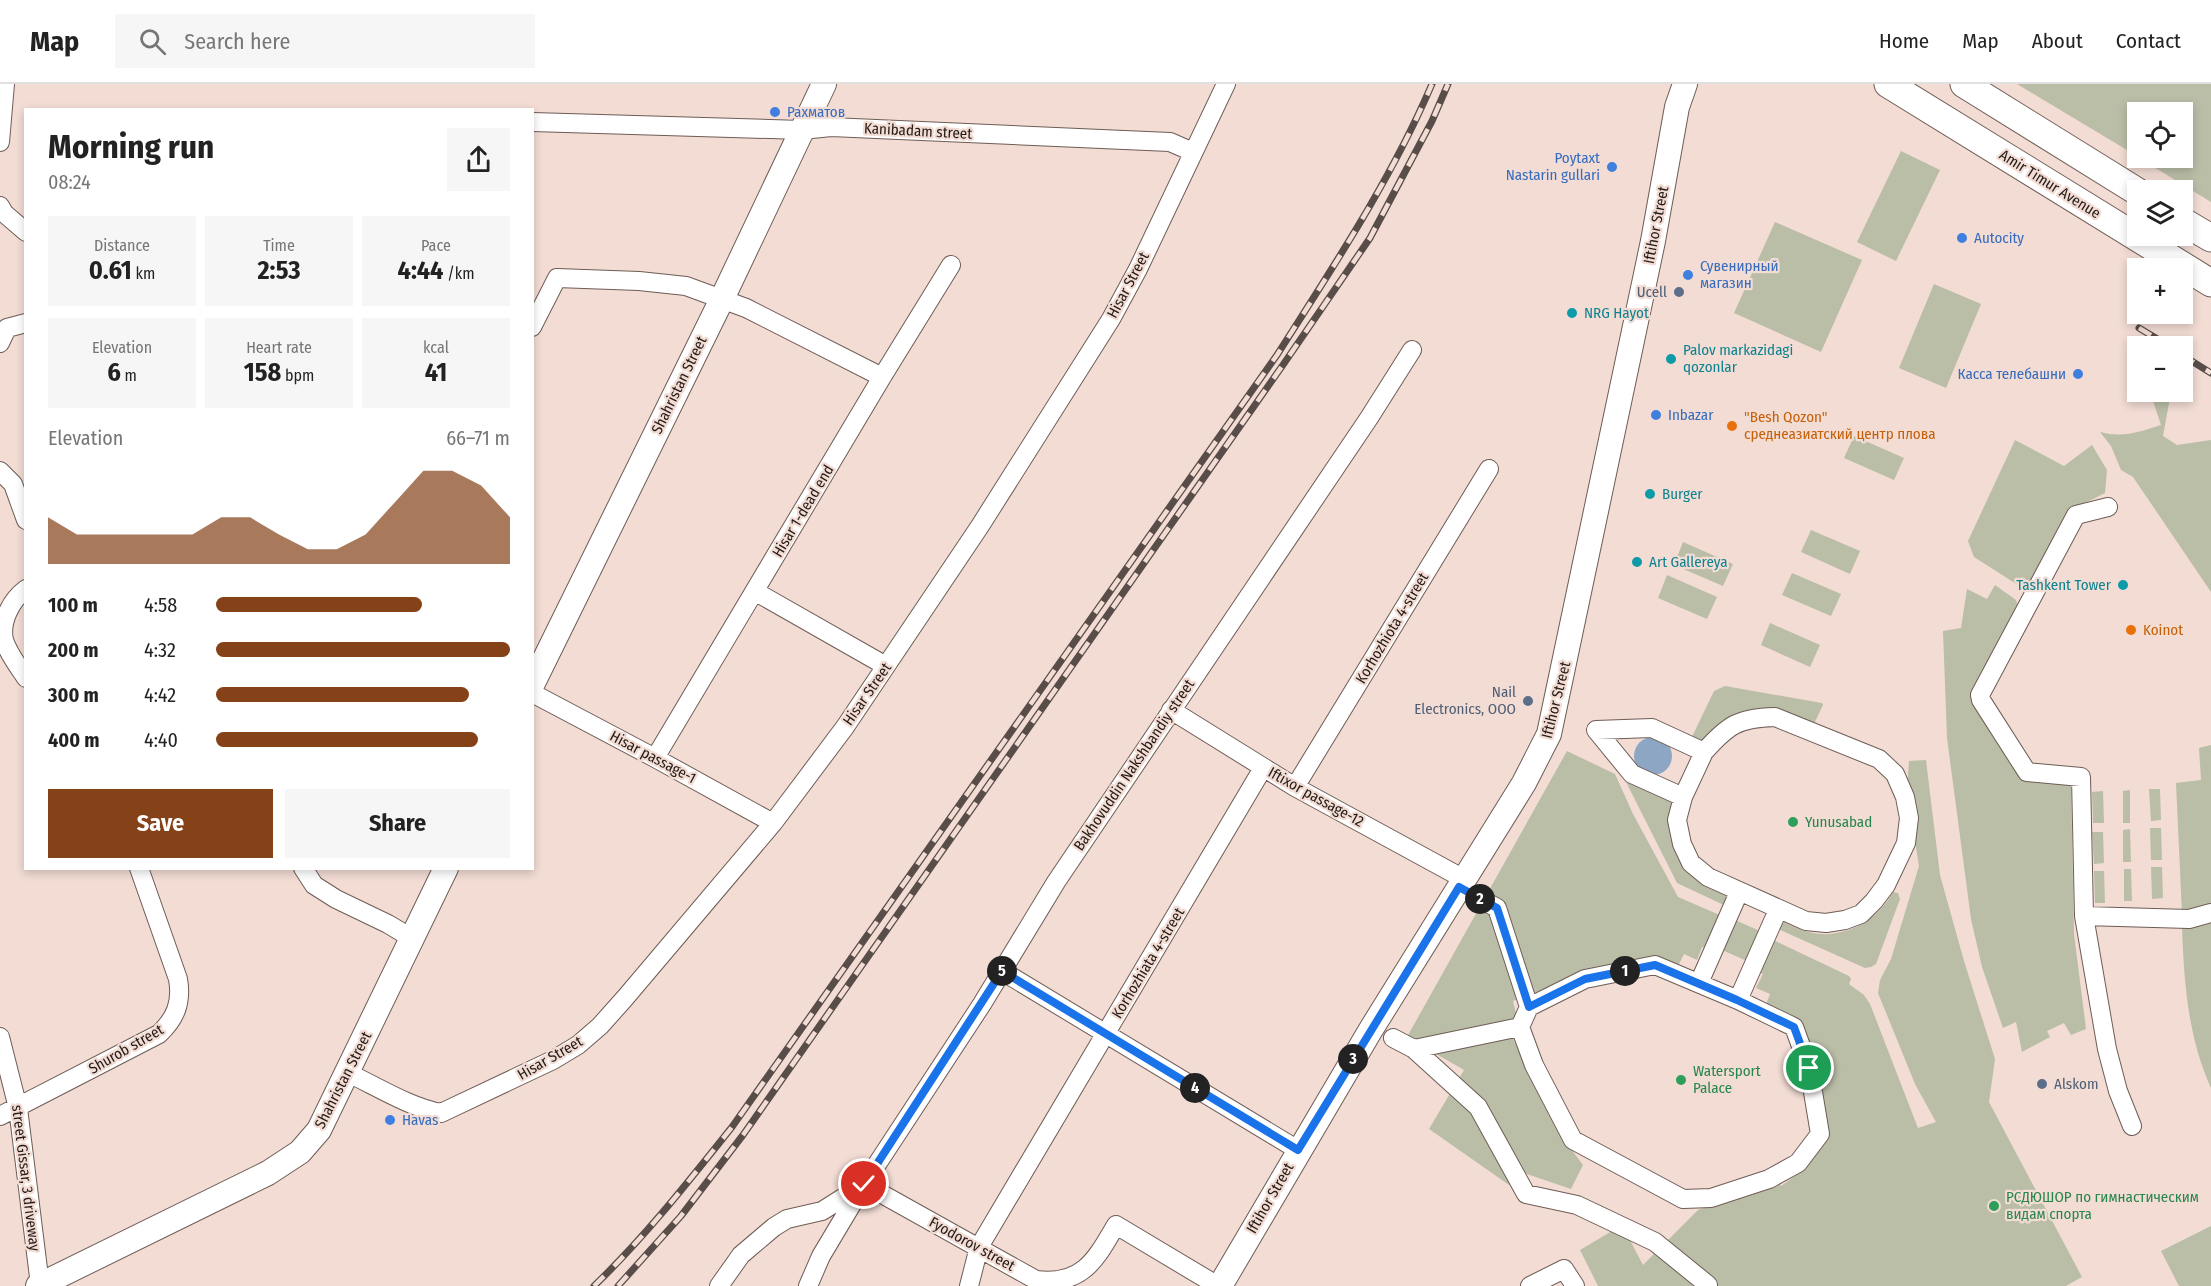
<!DOCTYPE html>
<html lang="en">
<head>
<meta charset="utf-8">
<style>
  :root { --surface:#fff; --page:#f6f6f6; --text:#222; --muted:#767676; --line:#e0e0e0; --accent:#854118 }
  body { margin:0; font-family:"Fira Sans Condensed",sans-serif; background:var(--page); color:var(--text); height:100vh; display:flex; flex-direction:column; font-size:22px; white-space:nowrap }
  * { box-sizing:border-box; margin:0 }
  p { font-size:20px; color:var(--muted) }
  .icon { flex:none; width:33px; height:33px; fill:none; stroke:currentColor; stroke-width:2; stroke-linecap:round; stroke-linejoin:round }
  .map { position:relative; flex:1; overflow:hidden }
  .drawer { position:absolute; left:24px; top:24px; width:510px; height:762px; display:flex; flex-direction:column; background:var(--surface); border-radius:0px; box-shadow:0 3px 9px #0003 }
  .drawer>* { flex:none }
  .tools { position:absolute; left:2127px; top:18px; display:grid; gap:12px }
  .tools a { display:grid; place-items:center; width:66px; height:66px; border-radius:0px; background:var(--surface); box-shadow:0 3px 9px #0003; font-size:30px }
  .pin { position:absolute; display:grid; place-items:center; width:51px; height:51px; color:#fff; margin:-26px; border:3px solid #fff; border-radius:50%; box-shadow:0 2px 6px #0007 }
  .km { position:absolute; width:30px; height:30px; margin:-15px; border-radius:50%; background:#222; color:#fff; font-size:16px; line-height:30px; text-align:center }
  .round { display:grid; place-items:center; flex:none; width:63px; height:63px; border-radius:0px; background:var(--page) }
  .summary { display:flex; align-items:center; justify-content:space-between; height:102px; padding:0 24px }
  h1 { font-size:33px; font-weight:700; line-height:45px }
  .figures { display:grid; grid-template-columns:repeat(3,1fr); gap:9px; height:102px; padding:6px 24px }
  .figures div { display:grid; align-content:center; border-radius:0px; background:var(--page); text-align:center }
  .figures b { font-size:26px; font-weight:700 }
  .figures small { font-size:16px; font-weight:400 }
  .figures p { font-size:16px }
  .chart { height:168px; padding:12px 24px }
  .chart p { display:flex; justify-content:space-between }
  .chart svg { width:100%; height:108px; margin-top:6px; fill:var(--accent); opacity:.7 }
  .cta { display:flex; gap:12px; margin-top:auto; padding:12px 24px }
  .cta a { flex:1; height:69px; border-radius:0px; background:var(--accent); color:#fff; font-size:24px; font-weight:700; line-height:69px; text-align:center }
  .cta a+a { background:var(--page); color:var(--text) }
  ul { padding:0 24px; list-style:none; font-size:20px }
  li { display:grid; grid-template-columns:96px 72px 1fr; align-items:center; height:45px }
  li i { height:15px; border-radius:8px; background:var(--accent) }
  header { display:flex; align-items:center; gap:36px; box-sizing:border-box; height:84px; padding:0 30px; background:var(--surface); border-bottom:2px solid var(--line) }
  header strong { font-size:28px }
  nav { display:flex; gap:33px; margin-inline-start:auto; font-size:21px }
  .search { width:420px; height:54px; background:var(--page); display:flex; align-items:center; gap:15px; box-sizing:border-box; padding:0 21px; border-radius:0px; color:var(--muted); font-size:22px }
  .map>svg:first-child { display:block }
  .green { fill:#babea7 }
  .water { fill:#8ca6c4 }
  .lines { fill:none; stroke-linecap:round; stroke-linejoin:round }
  .street-casing { stroke:#6e5c55; stroke-width:20 }
  .secondary-casing { stroke:#6e5c55; stroke-width:26 }
  .primary-casing { stroke:#6e5c55; stroke-width:29 }
  .street { stroke:#fff; stroke-width:18 }
  .secondary { stroke:#fff; stroke-width:24 }
  .primary { stroke:#fff; stroke-width:27 }
  .rail-casing { stroke:#594d49; stroke-width:7 }
  .rail { stroke:#f2dcd4; stroke-width:4.5; stroke-dasharray:14; stroke-linecap:butt }
  .route-casing { stroke:#fff; stroke-width:12 }
  .route { stroke:#1a73e8; stroke-width:8 }
  .shop-dot { fill:#3f7fe0; stroke:#f2dcd4; stroke-width:2 }
  .service-dot { fill:#5c6f8a; stroke:#f2dcd4; stroke-width:2 }
  .culture-dot { fill:#0f9aa8; stroke:#f2dcd4; stroke-width:2 }
  .food-dot { fill:#e8710a; stroke:#f2dcd4; stroke-width:2 }
  .leisure-dot { fill:#2e9e5b; stroke:#f2dcd4; stroke-width:2 }
  .labels { text-anchor:middle; dominant-baseline:central; stroke-width:4.5; stroke-linejoin:round; paint-order:stroke }
  .shop-label { font-size:15px; fill:#366cbe; stroke:#f2dcd4; text-anchor:start }
  .street-label { font-size:15px; fill:#221a17; stroke:#f2dcd4 }
  .service-label { font-size:15px; fill:#4e5e75; stroke:#f2dcd4; text-anchor:end }
  .culture-label { font-size:15px; fill:#0d838f; stroke:#f2dcd4; text-anchor:start }
  .food-label { font-size:15px; fill:#c56008; stroke:#f2dcd4; text-anchor:start }
  .leisure-label { font-size:15px; fill:#27864d; stroke:#f2dcd4; text-anchor:start }
</style>
</head>
<body>
<header>
<strong>Map</strong>
<div class="search"><svg class="icon" aria-label="search" viewBox="0 0 24 24"><circle cx="10" cy="10" r="6"/><path d="M15 15l6 6"/></svg>Search here</div>
<nav><a>Home</a><a>Map</a><a>About</a><a>Contact</a></nav>
</header>
<div class="map">
<svg width="2211" height="1202" viewBox="0 0 2211 1202">
  <rect width="100%" height="100%" fill="#f2dcd4"/>
  <!-- green -->
  <path class="green" d="M 2017,0 L 2211,0 L 2211,118 L 2139,74 L 2182,74 L 2182,28 L 2138,28 L 2137,72 Z
    M 1901,67 L 1940,86 L 1896,177 L 1857,158 Z
    M 1775,138 L 1862,176 L 1821,268 L 1734,229 Z
    M 1934,200 L 1981,220 L 1946,304 L 1899,284 Z
    M 2146,308 L 2171,308 L 2163,352 L 2177,361 L 2211,356 L 2211,508 L 2133,393 L 2121,386 L 2111,362 L 2100,348 C 2122,354 2140,348 2161,341 L 2153,317 L 2148,318 Z
    M 1854,352 L 1904,374 L 1894,396 L 1844,374 Z
    M 2015,356 L 2064,382 L 2092,361 L 2107,386 L 2105,409 L 2083,420 L 2071,434 L 2033,501 L 2021,503 L 1974,473 L 1968,457 Z
    M 1811,446 L 1860,467 L 1850,490 L 1801,468 Z
    M 1683,458 L 1733,480 L 1723,502 L 1674,481 Z
    M 1792,489 L 1841,510 L 1831,532 L 1782,511 Z
    M 1667,491 L 1717,513 L 1707,535 L 1658,514 Z
    M 1995,501 L 2016,516 L 2019,525 L 1975,606 L 2027,697 L 2071,699 L 2074,850 L 2086,945 L 2071,951 L 2064,939 L 2047,947 L 2050,953 L 2022,968 L 2016,938 L 2003,944 L 1982,883 L 1971,835 L 1947,654 L 1943,547 L 1961,544 L 1967,505 L 1987,515 Z
    M 1770,539 L 1820,561 L 1810,583 L 1761,561 Z
    M 1725,602 L 1822,619 L 1823,621 L 1812,644 L 1777,632 L 1701,664 L 1689,659 L 1714,607 Z
    M 2211,661 L 2211,823 L 2182,830 L 2176,699 L 2201,696 L 2199,664 Z
    M 1567,667 L 1615,690 L 1633,730 L 1678,813 L 1722,832 L 1709,864 L 1702,863 L 1697,876 L 1684,870 L 1677,884 L 1564,897 L 1513,917 L 1517,934 L 1503,944 L 1508,955 L 1513,955 L 1565,1057 L 1583,1081 L 1571,1105 L 1521,1088 L 1512,1103 L 1429,1045 L 1464,986 L 1407,953 Z
    M 1926,676 L 1940,791 L 1964,877 L 1995,975 L 1989,1018 L 2082,1193 L 2066,1202 L 1598,1202 L 1580,1166 L 1622,1141 L 1643,1181 L 1698,1126 L 1777,1096 L 1781,1102 L 1798,1090 L 1819,1066 L 1811,976 L 1765,923 L 1770,910 L 1756,904 L 1763,890 L 1757,887 L 1771,855 L 1849,892 L 1851,895 L 1849,900 L 1864,911 L 1870,920 L 1918,1044 L 1936,1038 L 1915,1000 L 1878,909 L 1880,896 L 1891,875 L 1919,782 L 1907,707 L 1909,677 Z
    M 1625,696 L 1678,717 L 1677,762 L 1729,806 L 1728,823 L 1677,799 Z
    M 2149,705 L 2160,705 L 2161,736 L 2151,737 Z
    M 2130,706 L 2130,739 L 2123,739 L 2123,707 Z
    M 2103,707 L 2104,739 L 2093,739 L 2092,708 Z
    M 2150,744 L 2161,744 L 2162,776 L 2151,776 Z
    M 2130,745 L 2131,778 L 2123,778 L 2123,746 Z
    M 2092,748 L 2103,748 L 2104,779 L 2094,780 Z
    M 2151,783 L 2162,783 L 2163,814 L 2152,815 Z
    M 2124,785 L 2131,785 L 2132,817 L 2124,817 Z
    M 2094,787 L 2104,787 L 2105,819 L 2095,819 Z
    M 1893,808 L 1898,809 L 1900,815 L 1876,880 L 1871,883 L 1865,884 L 1776,844 L 1780,837 C 1793,842 1806,849 1820,850 C 1850,852 1879,834 1893,808 Z
    M 2211,835 L 2211,1004 C 2188,953 2184,899 2182,843 Z
    M 1735,836 L 1760,847 L 1747,877 L 1722,866 Z
    M 2211,1142 L 2211,1202 L 2179,1202 L 2161,1167 Z"/>
  <!-- water -->
  <path class="water" d="M1634 672a19 19 0 1 1 38 0a19 19 0 1 1-38 0Z"/>
  <g class="lines">
    <!-- street casing -->
    <g class="street-casing">
      <path id="street" d="M 532,38 L 802,46 L 831,43 L 1170,58 L 1193,68
        M 0,58 L 5,0
        M 0,122 L 4,129 L 26,148
        M 532,243 L 557,194 L 639,197 L 686,202 L 746,224 L 882,293
        M 0,259 L 7,244 L 26,239
        M 0,387 L 13,400 L 26,436
        M 2108,423 L 2076,431 L 1980,611 L 1981,616 L 2027,688 L 2081,693 L 2084,832 L 2107,965 L 2118,1007 L 2132,1042
        M 26,505 C 11,516 0,538 4,556 C 8,569 18,582 26,594
        M 756,508 L 886,582
        M 532,609 L 655,674 L 773,739
        M 1171,626 L 1295,703 L 1464,795
        M 1775,633 L 1879,675 L 1895,690 L 1905,713 L 1909,734 L 1906,759 L 1886,801 L 1874,817 L 1861,830 L 1845,836 L 1826,839 L 1806,837 L 1708,793 L 1691,779 L 1682,760 L 1677,736 L 1683,713 L 1632,690 L 1596,646 L 1652,644 L 1704,668 C 1728,641 1738,634 1775,633 Z
        M 655,674 L 882,293 L 951,181
        M 1295,703 L 1489,385
        M 1683,713 L 1704,668
        M 303,784 L 314,801 L 336,815 L 388,840 L 413,855
        M 2084,832 L 2189,835 L 2211,829
        M 1002,887 L 1298,1066
        M 1699,899 L 1739,808
        M 1738,916 L 1778,826
        M 1520,943 L 1534,981 L 1573,1056 L 1683,1115 L 1711,1114 L 1769,1095 L 1798,1079 L 1820,1050 L 1809,984 L 1794,943 L 1738,916 L 1655,881 L 1585,895 L 1529,923
        M 0,953 L 18,1024 L 40,1201
        M 1393,954 L 1414,965 L 1520,943 L 1529,923 L 1497,824 L 1459,803
        M 1414,965 L 1478,1023 L 1526,1110 L 1577,1121 L 1655,1158 L 1708,1201
        M 348,989 C 376,1002 411,1024 441,1029 L 553,976 L 578,961 L 600,942 L 625,914 L 773,739 L 845,643 L 980,442 L 1111,235 L 1138,185 L 1226,0
        M 0,1032 L 159,950 C 176,934 182,918 178,895 L 139,784
        M 864,1100 L 1036,1196 C 1083,1202 1096,1175 1116,1141 L 1218,1202
        M 719,1202 L 741,1171 L 774,1143 L 787,1135 L 822,1127 L 860,1103
        M 808,1202 L 821,1172 L 864,1100 L 982,920 L 1056,798 L 1369,334 L 1412,266
        M 969,1202 L 979,1163 L 1263,684
        M 1530,1202 L 1564,1185 L 1575,1202"/>
    </g>
    <!-- secondary casing -->
    <g class="secondary-casing">
      <path id="secondary" d="M 532,601 L 722,215 L 824,0
        M 38,1202 L 268,1089 L 300,1068 L 319,1046 L 446,784
        M 1220,1202 L 1370,947 L 1524,699 L 1549,650 L 1653,157 L 1677,23 L 1685,0"/>
    </g>
    <!-- primary casing -->
    <g class="primary-casing">
      <path id="primary" d="M 1888,0 L 2211,199
        M 1964,0 L 2138,108
        M 2182,137 L 2211,154"/>
    </g>
    <!-- street -->
    <use href="#street" class="street"/>
    <!-- secondary -->
    <use href="#secondary" class="secondary"/>
    <!-- primary -->
    <use href="#primary" class="primary"/>
    <!-- rail casing -->
    <g class="rail-casing">
      <path id="rail" d="M 2139,244 L 2169,262
        M 2182,271 L 2211,289
        M 594,1202 C 645,1153 688,1098 732,1043 L 1277,271 C 1333,183 1391,96 1432,0
        M 618,1202 L 681,1132 L 743,1051 L 1285,278 L 1370,154 L 1432,37 L 1448,0"/>
    </g>
    <!-- rail -->
    <use href="#rail" class="rail"/>
  </g>
  <g class="lines">
    <!-- route casing -->
    <g class="route-casing">
      <path id="route" d="M 864,1100 L 1002,887 L 1298,1066 L 1459,803 L 1497,824 L 1529,923 L 1585,895 L 1655,881 L 1737,916 L 1794,943 L 1809,984"/>
    </g>
    <!-- route -->
    <use href="#route" class="route"/>
  </g>
  <!-- markers -->
  <g class="shop-dot">
    <circle cx="775" cy="28" r="6"/>
    <circle cx="1612" cy="83" r="6"/>
    <circle cx="1962" cy="154" r="6"/>
    <circle cx="1688" cy="191" r="6"/>
    <circle cx="2078" cy="290" r="6"/>
    <circle cx="1656" cy="331" r="6"/>
    <circle cx="390" cy="1036" r="6"/>
  </g>
  <g class="service-dot">
    <circle cx="1679" cy="208" r="6"/>
    <circle cx="1528" cy="617" r="6"/>
    <circle cx="2042" cy="1000" r="6"/>
  </g>
  <g class="culture-dot">
    <circle cx="1572" cy="229" r="6"/>
    <circle cx="1671" cy="275" r="6"/>
    <circle cx="1650" cy="410" r="6"/>
    <circle cx="1637" cy="478" r="6"/>
    <circle cx="2123" cy="501" r="6"/>
  </g>
  <g class="food-dot">
    <circle cx="1732" cy="342" r="6"/>
    <circle cx="2131" cy="546" r="6"/>
  </g>
  <g class="leisure-dot">
    <circle cx="1793" cy="738" r="6"/>
    <circle cx="1681" cy="996" r="6"/>
    <circle cx="1994" cy="1122" r="6"/>
  </g>
  <g class="labels">
    <!-- shop labels -->
    <g class="shop-label">
      <text x="787" y="28">Рахматов</text>
      <text x="1600" y="74" text-anchor="end">Poytaxt<tspan x="1600" dy="17">Nastarin gullari</tspan></text>
      <text x="1974" y="154">Autocity</text>
      <text x="1700" y="182">Сувенирный<tspan x="1700" dy="17">магазин</tspan></text>
      <text x="2066" y="290" text-anchor="end">Касса телебашни</text>
      <text x="1668" y="331">Inbazar</text>
      <text x="402" y="1036">Havas</text>
    </g>
    <!-- street labels -->
    <g class="street-label">
      <text transform="translate(918 47) rotate(3)">Kanibadam street</text>
      <text transform="translate(2050 100) rotate(32)">Amir Timur Avenue</text>
      <text transform="translate(1656 141) rotate(-79)">Iftihor Street</text>
      <text transform="translate(1128 201) rotate(-62)">Hisar Street</text>
      <text transform="translate(679 301) rotate(-64)">Shahristan Street</text>
      <text transform="translate(803 427) rotate(-59)">Hisar 1-dead end</text>
      <text transform="translate(1392 544) rotate(-59)">Korhozhiota 4-street</text>
      <text transform="translate(867 610) rotate(-55)">Hisar Street</text>
      <text transform="translate(1556 616) rotate(-76)">Iftihor Street</text>
      <text transform="translate(653 673) rotate(28)">Hisar passage-1</text>
      <text transform="translate(1134 681) rotate(-56)">Bakhovuddin Nakshbandiy street</text>
      <text transform="translate(1316 713) rotate(29)">Iftixor passage-12</text>
      <text transform="translate(1148 879) rotate(-59)">Korhozhiаta 4-street</text>
      <text transform="translate(126 965) rotate(-30)">Shurob street</text>
      <text transform="translate(550 974) rotate(-30)">Hisar Street</text>
      <text transform="translate(343 996) rotate(-63)">Shahristan Street</text>
      <text transform="translate(26 1094) rotate(83)">street Gissar, 3 driveway</text>
      <text transform="translate(1270 1114) rotate(-60)">Iftihor Street</text>
      <text transform="translate(972 1160) rotate(29)">Fyodorov street</text>
    </g>
    <!-- service labels -->
    <g class="service-label">
      <text x="1667" y="208">Ucell</text>
      <text x="1516" y="608">Nail<tspan x="1516" dy="17">Electronics, ООО</tspan></text>
      <text x="2054" y="1000" text-anchor="start">Alskom</text>
    </g>
    <!-- culture labels -->
    <g class="culture-label">
      <text x="1584" y="229">NRG Hayot</text>
      <text x="1683" y="266">Palov markazidagi<tspan x="1683" dy="17">qozonlar</tspan></text>
      <text x="1662" y="410">Burger</text>
      <text x="1649" y="478">Art Gallereya</text>
      <text x="2111" y="501" text-anchor="end">Tashkent Tower</text>
    </g>
    <!-- food labels -->
    <g class="food-label">
      <text x="1744" y="333">"Besh Qozon"<tspan x="1744" dy="17">среднеазиатский центр плова</tspan></text>
      <text x="2143" y="546">Koinot</text>
    </g>
    <!-- leisure labels -->
    <g class="leisure-label">
      <text x="1805" y="738">Yunusabad</text>
      <text x="1693" y="987">Watersport<tspan x="1693" dy="17">Palace</tspan></text>
      <text x="2006" y="1113">РСДЮШОР по гимнастическим<tspan x="2006" dy="17">видам спорта</tspan></text>
    </g>
  </g>
</svg>
<div class="tools">
<a><svg class="icon" aria-label="locate" viewBox="0 0 24 24"><circle cx="12" cy="12" r="6"/><path d="M12 2v4M12 18v4M2 12h4M18 12h4"/></svg></a>
<a><svg class="icon" aria-label="layers" viewBox="0 0 24 24"><path d="M12 4l9 5-9 5-9-5zM3 14l9 5 9-5"/></svg></a>
<a>+</a>
<a>−</a>
</div>
<div class="pin" style="left:1809px;top:984px;background:#1e9e55"><svg class="icon" aria-label="arrive" viewBox="0 0 24 24"><path d="M6 21V4h12l-3 4 3 4H6"/></svg></div>
<div class="pin" style="left:864px;top:1100px;background:#d93025"><svg class="icon" aria-label="check" viewBox="0 0 24 24"><path d="M5 12l5 5 9-10"/></svg></div>
<b class="km" style="left:1625px;top:887px">1</b>
<b class="km" style="left:1480px;top:815px">2</b>
<b class="km" style="left:1353px;top:975px">3</b>
<b class="km" style="left:1195px;top:1004px">4</b>
<b class="km" style="left:1002px;top:887px">5</b>
<section class="drawer">
<div class="summary"><div><h1>Morning run</h1><p>08:24</p></div><a class="round"><svg class="icon" aria-label="share" viewBox="0 0 24 24"><path d="M12 15V3M7 8l5-5 5 5M5 13v7h14v-7"/></svg></a></div>
<div class="figures">
<div><p>Distance</p><b>0.61<small> km</small></b></div>
<div><p>Time</p><b>2:53</b></div>
<div><p>Pace</p><b>4:44<small> /km</small></b></div>
</div>
<div class="figures">
<div><p>Elevation</p><b>6<small> m</small></b></div>
<div><p>Heart rate</p><b>158<small> bpm</small></b></div>
<div><p>kcal</p><b>41</b></div>
</div>
<div class="chart"><p><span>Elevation</span>66–71 m</p>
<svg viewBox="0 0 160 44" preserveAspectRatio="none"><path d="M0 44V25L10 32L20 32L30 32L40 32L50 32L60 25L70 25L80 32L90 38L100 38L110 32L120 19L130 6L140 6L150 12L160 25V44z"/></svg>
</div>
<ul>
<li><b>100 m</b>4:58<i style="width:70%"></i></li>
<li><b>200 m</b>4:32<i style="width:100%"></i></li>
<li><b>300 m</b>4:42<i style="width:86%"></i></li>
<li><b>400 m</b>4:40<i style="width:89%"></i></li>
</ul>
<div class="cta"><a>Save</a><a>Share</a></div>
</section>
</div>
</body>
</html>
